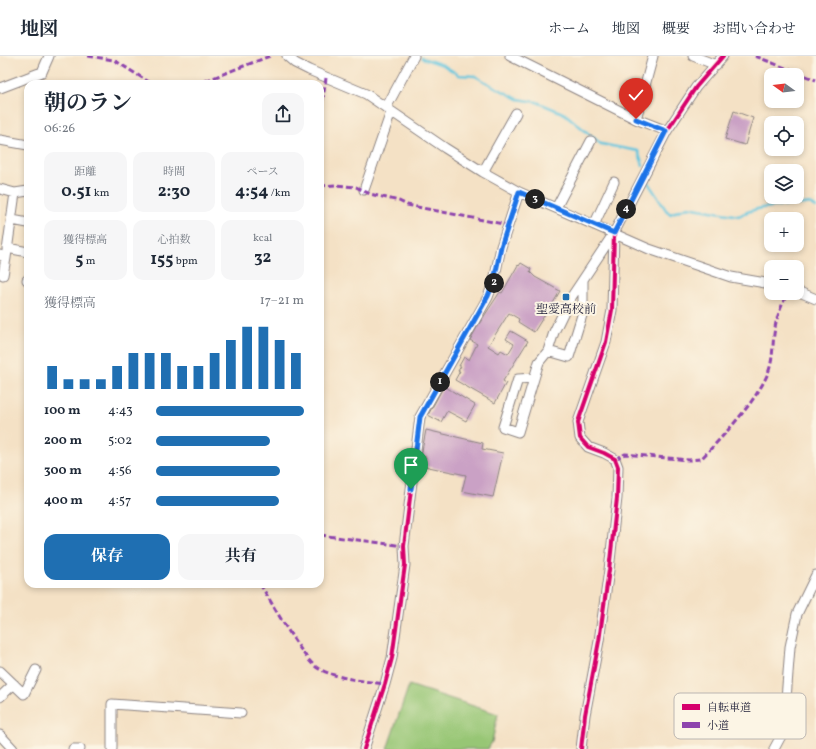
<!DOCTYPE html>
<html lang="ja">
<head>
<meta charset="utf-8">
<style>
  :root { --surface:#fff; --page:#f6f6f7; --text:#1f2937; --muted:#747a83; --line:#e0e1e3; --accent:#1f6fb2 }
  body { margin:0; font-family:Vollkorn,"Noto Serif JP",serif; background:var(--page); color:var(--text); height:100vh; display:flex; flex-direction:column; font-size:15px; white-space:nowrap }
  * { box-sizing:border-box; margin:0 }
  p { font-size:13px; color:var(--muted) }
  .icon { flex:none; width:22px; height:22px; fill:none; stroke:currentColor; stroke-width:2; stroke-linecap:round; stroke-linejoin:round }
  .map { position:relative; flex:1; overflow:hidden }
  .sheet { position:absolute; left:24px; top:24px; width:300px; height:508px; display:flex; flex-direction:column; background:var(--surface); border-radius:12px; box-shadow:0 2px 6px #0003 }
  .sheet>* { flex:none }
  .needle { width:26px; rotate:285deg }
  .fabs { position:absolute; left:764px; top:12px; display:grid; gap:8px }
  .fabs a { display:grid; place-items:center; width:40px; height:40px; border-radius:8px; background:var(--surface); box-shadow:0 2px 6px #0003; font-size:20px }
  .pin { position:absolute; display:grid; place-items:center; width:34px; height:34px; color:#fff; margin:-41px -17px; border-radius:50% 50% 50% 0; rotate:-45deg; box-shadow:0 0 4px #0007 }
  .pin .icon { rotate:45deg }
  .km { position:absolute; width:20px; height:20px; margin:-10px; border-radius:50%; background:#222; color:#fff; font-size:11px; line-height:20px; text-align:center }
  .round { display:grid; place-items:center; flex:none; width:42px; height:42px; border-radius:12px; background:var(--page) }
  .overview { display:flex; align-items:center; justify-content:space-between; height:68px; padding:0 20px }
  h1 { font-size:22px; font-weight:700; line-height:30px }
  .stats { display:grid; grid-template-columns:repeat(3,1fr); gap:6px; height:68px; padding:4px 20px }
  .stats div { display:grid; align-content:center; border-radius:10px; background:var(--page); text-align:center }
  .stats b { font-size:17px; font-weight:700 }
  .stats small { font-size:11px; font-weight:400 }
  .stats p { font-size:11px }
  .chart { height:112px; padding:8px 20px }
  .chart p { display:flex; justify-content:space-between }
  .chart svg { width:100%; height:72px; margin-top:4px; stroke:var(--accent); stroke-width:6 }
  .action { display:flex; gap:8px; margin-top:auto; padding:8px 20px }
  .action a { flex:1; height:46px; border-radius:12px; background:var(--accent); color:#fff; font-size:16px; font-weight:700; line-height:46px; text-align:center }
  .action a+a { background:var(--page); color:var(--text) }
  ul { padding:0 20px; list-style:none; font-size:13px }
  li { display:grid; grid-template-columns:64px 48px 1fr; align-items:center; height:30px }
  li i { height:10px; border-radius:5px; background:var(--accent) }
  header { display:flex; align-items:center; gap:24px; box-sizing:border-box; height:56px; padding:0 20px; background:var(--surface); border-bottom:1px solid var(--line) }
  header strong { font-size:19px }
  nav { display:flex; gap:22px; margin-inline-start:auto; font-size:14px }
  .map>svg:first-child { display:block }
  .pitch { fill:#97c675; stroke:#5c7458 }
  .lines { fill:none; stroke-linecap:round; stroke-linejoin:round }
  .stream { stroke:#60c5de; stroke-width:2.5 }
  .building { fill:#caa1c5 }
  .minor-casing { stroke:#8b8280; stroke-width:11 }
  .minor { stroke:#fff; stroke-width:9 }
  .quiet { stroke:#8e44ad; stroke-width:3; stroke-dasharray:6 3; stroke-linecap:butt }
  .cycleway-casing { stroke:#fcf5e5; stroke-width:6 }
  .cycleway { stroke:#d6006c; stroke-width:4 }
  .route-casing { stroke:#fff; stroke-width:8 }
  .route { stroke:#1a73e8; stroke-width:5 }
  .poi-dot { fill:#1f6fb2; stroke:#fcf5e5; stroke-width:1.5 }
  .labels { text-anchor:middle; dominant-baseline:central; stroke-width:4; stroke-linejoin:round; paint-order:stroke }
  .poi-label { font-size:12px; fill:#22223b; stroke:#fcf5e5 }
  .key { fill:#fcf5e5; stroke:#bbb6b2; stroke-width:1 }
  .key-label { font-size:11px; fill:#22223b }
</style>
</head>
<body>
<header>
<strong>地図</strong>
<nav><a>ホーム</a><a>地図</a><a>概要</a><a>お問い合わせ</a></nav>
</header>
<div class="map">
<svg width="816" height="693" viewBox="0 0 816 693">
  <rect width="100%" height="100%" fill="#fcf5e5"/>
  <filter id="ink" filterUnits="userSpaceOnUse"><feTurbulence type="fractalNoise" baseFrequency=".025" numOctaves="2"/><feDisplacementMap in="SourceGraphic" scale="8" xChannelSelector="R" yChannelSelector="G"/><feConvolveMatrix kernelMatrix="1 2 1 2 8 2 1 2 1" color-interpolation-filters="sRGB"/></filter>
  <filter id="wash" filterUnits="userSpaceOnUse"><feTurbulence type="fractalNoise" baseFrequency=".012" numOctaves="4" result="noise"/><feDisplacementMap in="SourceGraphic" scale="16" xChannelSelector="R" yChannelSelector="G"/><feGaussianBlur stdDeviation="0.9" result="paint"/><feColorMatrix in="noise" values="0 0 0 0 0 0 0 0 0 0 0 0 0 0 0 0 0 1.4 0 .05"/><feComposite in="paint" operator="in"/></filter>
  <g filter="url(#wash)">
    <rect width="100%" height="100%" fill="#f4e1c5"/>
    <!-- pitch -->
    <path class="pitch" d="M 409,629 L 498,658 L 492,686 L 488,693 L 387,693 Z"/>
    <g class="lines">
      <!-- stream -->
      <path class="stream" d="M 422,2 L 443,9 L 459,19 L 475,20 L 491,29 L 518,43 L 537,46 L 565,58 L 601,88 L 638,95 L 643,109
        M 647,125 L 666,154 L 670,158 L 688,151 L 739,160 C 760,148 787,151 810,147 L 816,152"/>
    </g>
    <g id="blocks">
      <!-- building -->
      <path class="building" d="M 734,55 L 753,62 L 745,89 L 725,83 Z
        M 521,207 L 531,213 L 530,216 L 535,221 L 560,235 L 548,256 L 547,255 L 534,276 L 518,266 L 519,263 L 509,257 L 488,290 L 499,297 L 501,294 L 508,298 L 514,288 L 506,283 L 511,275 L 528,285 L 503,325 L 506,327 L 495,347 L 455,324 L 460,315 L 458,315 L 461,310 L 459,310 L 464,301 L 469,304 L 477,288 L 470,284 L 479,268 L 500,236 L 502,237 L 518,209 L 519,210 Z
        M 444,330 L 475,349 L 466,365 L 447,355 L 441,366 L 428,359 Z
        M 426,374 L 483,387 L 482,393 L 503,397 L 493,441 L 462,435 L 466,419 L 424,410 L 426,401 L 421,400 Z"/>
    </g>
  </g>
  <g filter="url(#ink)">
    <use href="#blocks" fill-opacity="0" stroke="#8b8280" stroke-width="1"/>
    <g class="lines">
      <!-- minor casing -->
      <g class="minor-casing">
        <path id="minor" d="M 287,0 L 295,7 L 309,14 L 366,38 L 445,92 L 483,116 L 519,136 L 649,193 L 731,221 L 771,228
          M 510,0 L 636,63 L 667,75
          M 693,0 L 716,9
          M 0,32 L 42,16 L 49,0
          M 386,52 L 414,0
          M 636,63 L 653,0
          M 0,84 L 28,89
          M 483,116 L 516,57
          M 0,133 L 15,137 L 28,135
          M 364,134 L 391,56
          M 556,152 L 591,85
          M 12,164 L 28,167
          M 594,169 L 614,126
          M 7,192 L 28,196
          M 0,199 L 6,202 L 15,137
          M 3,219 L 6,202
          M 27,224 L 28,224
          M 583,225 L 583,256 L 569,301 L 548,295 L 554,276 L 570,243 L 614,177 L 667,75 L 696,31 L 723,0
          M 797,235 L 816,243
          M 534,322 L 518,323 L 503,371 L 518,376 L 539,306 L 548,295
          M 0,615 L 24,638 L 36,614
          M 0,641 L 14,628
          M 0,679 L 13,693
          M 73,693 L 80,693
          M 112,693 L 112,648 L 241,657
          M 364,693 L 385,628 L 392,602 L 405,509 L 404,490 L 420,361 L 488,241 L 494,225 L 501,191 L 519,136
          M 581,693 L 585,659 L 599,585 L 609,514 L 617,442 L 618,411 L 615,403 L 604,397 L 588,391 L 580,382 L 578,366 L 606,286 L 612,254 L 614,177
          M 774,693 L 781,680 L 784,669 L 790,591 L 797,558 L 816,519"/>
      </g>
      <!-- minor -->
      <use href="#minor" class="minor"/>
      <!-- quiet -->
      <path class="quiet" d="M 88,0 L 114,4 L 152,28
        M 755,0 L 816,24
        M 197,28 L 270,0
        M 320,63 L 326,22
        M 320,130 L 335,129 L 356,131 L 370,138 L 399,145 L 407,149 L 508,169
        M 615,403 L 625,398 L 689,404 L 701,403 C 723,380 756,346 768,317 C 774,302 772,287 775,272 C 776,262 783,247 787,237
        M 320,479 L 404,490
        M 260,528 C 271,545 304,606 319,613 C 339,623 364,625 385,628"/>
      <!-- cycleway casing -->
      <g class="cycleway-casing">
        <path id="cycleway" d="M 364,693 L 385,628 L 392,602 L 405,509 L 404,490 L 420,361 L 488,241 L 494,225 L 501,191 L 519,136
          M 581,693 L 585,659 L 599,585 L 609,514 L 617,442 L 618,411 L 615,403 L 604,397 L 588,391 L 580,382 L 578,366 L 606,286 L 612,254 L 614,177 L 667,75 L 696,31 L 723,0"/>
      </g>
      <!-- cycleway -->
      <use href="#cycleway" class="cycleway"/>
    </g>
  </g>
  <g class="lines" filter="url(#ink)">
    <!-- route casing -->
    <g class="route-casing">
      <path id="route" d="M 411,433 L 420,361 L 488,240 L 494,225 L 501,191 L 519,136 L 614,177 L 666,75 L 636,63"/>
    </g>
    <!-- route -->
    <use href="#route" class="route"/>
  </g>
  <!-- markers -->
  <rect class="poi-dot" x="562" y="237" width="8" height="8" rx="2"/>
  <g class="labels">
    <!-- poi labels -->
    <g class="poi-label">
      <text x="566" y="254">聖愛高校前</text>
    </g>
  </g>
  <!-- legend -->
  <rect x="674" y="637" width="132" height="46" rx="6" class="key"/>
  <rect x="682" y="648" width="18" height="6" fill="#d6006c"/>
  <rect x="682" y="666" width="18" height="6" fill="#8e44ad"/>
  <g class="key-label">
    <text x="707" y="655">自転車道</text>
    <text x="707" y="673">小道</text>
  </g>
</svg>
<div class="fabs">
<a><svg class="needle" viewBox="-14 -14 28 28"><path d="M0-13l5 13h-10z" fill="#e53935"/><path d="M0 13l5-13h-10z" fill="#747a83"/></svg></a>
<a><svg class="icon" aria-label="locate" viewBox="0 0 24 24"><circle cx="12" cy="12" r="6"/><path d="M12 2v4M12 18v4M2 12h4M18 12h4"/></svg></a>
<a><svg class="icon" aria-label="layers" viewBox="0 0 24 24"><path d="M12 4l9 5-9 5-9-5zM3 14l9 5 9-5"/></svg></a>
<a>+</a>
<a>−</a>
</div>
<div class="pin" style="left:411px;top:433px;background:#1e9e55"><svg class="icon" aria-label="arrive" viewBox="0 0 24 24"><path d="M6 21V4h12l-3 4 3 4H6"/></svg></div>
<div class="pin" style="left:636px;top:63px;background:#d93025"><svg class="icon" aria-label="check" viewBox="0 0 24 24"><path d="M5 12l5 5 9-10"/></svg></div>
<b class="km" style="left:440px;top:326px">1</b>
<b class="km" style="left:494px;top:227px">2</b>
<b class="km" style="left:535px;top:143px">3</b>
<b class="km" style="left:626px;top:153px">4</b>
<section class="sheet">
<div class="overview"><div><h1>朝のラン</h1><p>06:26</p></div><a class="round"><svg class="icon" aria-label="share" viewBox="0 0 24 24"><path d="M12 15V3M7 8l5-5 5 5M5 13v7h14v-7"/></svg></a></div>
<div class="stats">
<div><p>距離</p><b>0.51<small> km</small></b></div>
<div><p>時間</p><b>2:30</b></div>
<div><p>ペース</p><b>4:54<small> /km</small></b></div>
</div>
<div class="stats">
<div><p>獲得標高</p><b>5<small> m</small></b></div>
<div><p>心拍数</p><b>155<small> bpm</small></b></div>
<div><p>kcal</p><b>32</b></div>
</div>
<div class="chart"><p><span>獲得標高</span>17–21 m</p>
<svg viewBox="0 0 160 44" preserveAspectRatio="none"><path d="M5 44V30M15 44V38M25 44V38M35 44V38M45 44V30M55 44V22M65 44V22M75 44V22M85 44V30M95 44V30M105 44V22M115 44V14M125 44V6M135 44V6M145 44V14M155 44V22"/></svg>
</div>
<ul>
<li><b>100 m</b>4:43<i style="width:100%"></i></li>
<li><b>200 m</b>5:02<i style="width:77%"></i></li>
<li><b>300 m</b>4:56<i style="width:84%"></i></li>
<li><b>400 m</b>4:57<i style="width:83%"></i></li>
</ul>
<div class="action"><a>保存</a><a>共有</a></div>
</section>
</div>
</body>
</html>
